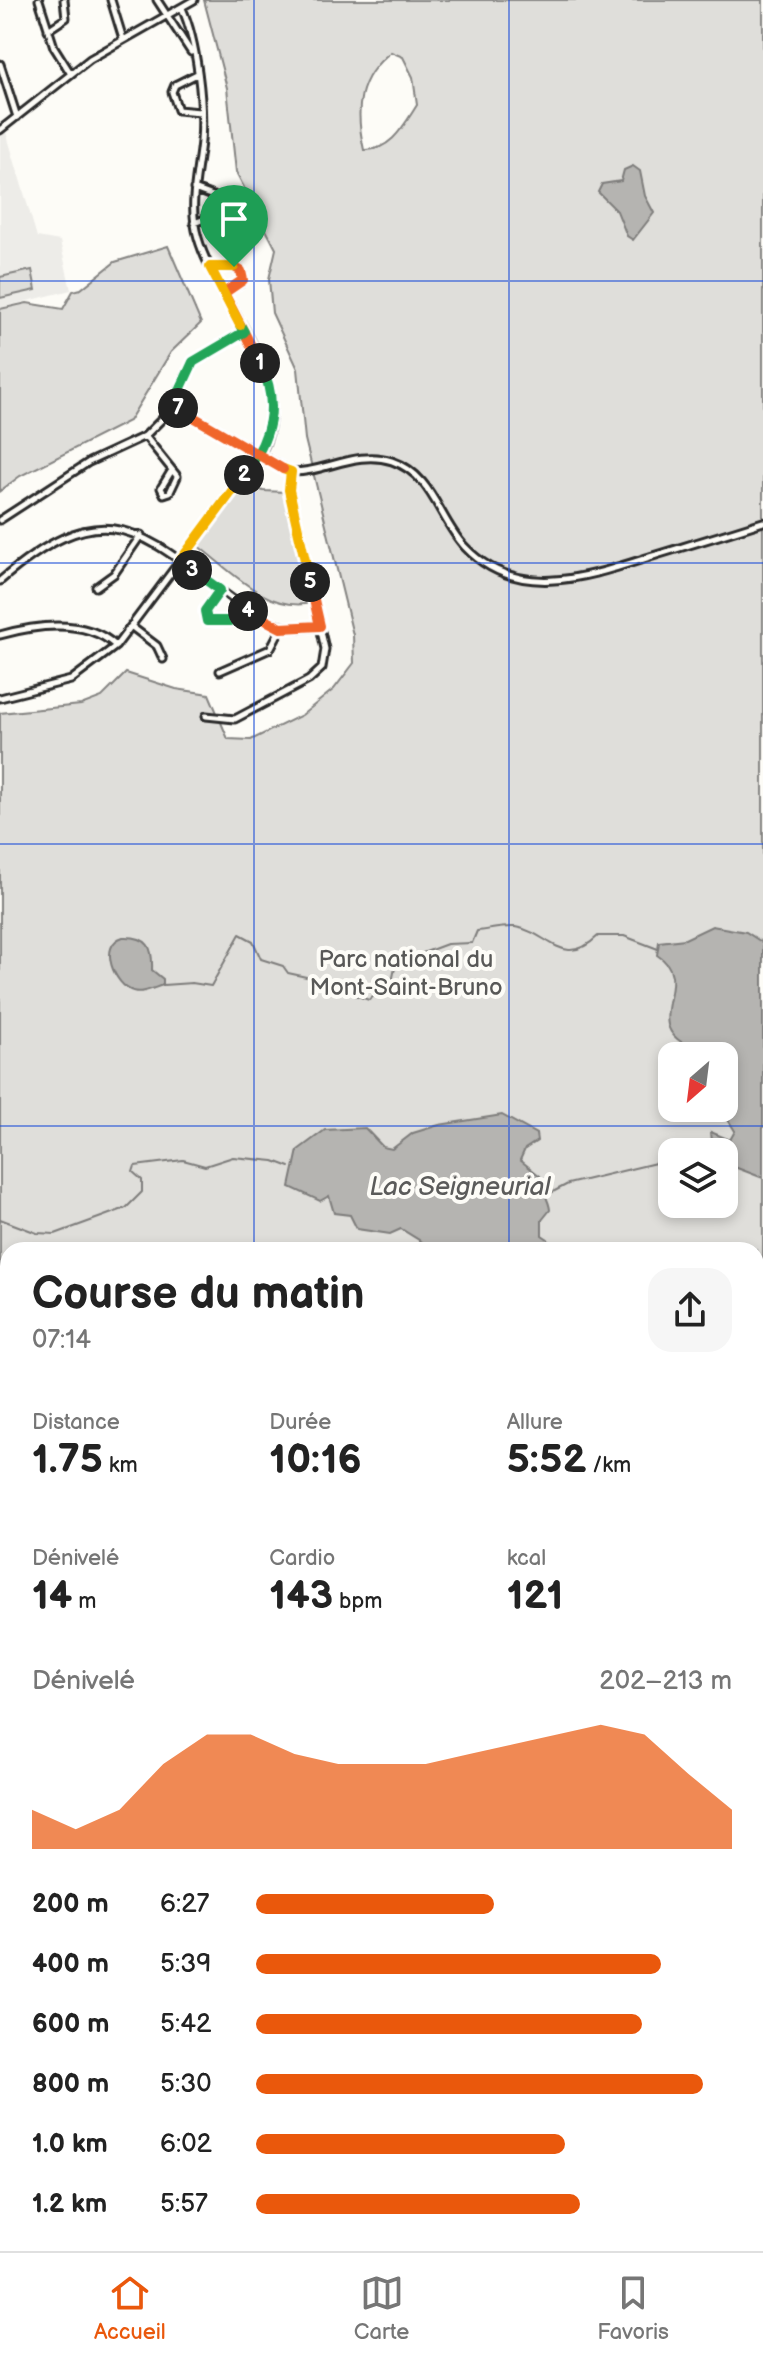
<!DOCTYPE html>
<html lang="fr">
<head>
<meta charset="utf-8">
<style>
  :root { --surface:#fff; --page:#f6f6f6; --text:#222; --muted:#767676; --line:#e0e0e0; --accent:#ea580c }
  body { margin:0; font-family:"Balsamiq Sans",sans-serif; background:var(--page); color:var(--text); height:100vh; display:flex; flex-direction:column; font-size:30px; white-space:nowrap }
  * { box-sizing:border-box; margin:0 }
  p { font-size:26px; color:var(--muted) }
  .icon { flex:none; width:44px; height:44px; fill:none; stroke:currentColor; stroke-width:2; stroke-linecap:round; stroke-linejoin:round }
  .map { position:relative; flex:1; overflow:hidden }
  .sheet { position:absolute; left:0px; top:1242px; width:764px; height:1010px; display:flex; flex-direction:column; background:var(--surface); border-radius:24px 24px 0 0; box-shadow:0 4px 12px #0003 }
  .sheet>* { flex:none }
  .needle { width:52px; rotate:208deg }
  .tools { position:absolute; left:658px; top:1042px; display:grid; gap:16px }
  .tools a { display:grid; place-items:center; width:80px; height:80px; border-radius:16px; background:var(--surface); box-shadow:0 4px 12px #0003; font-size:40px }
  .pin { position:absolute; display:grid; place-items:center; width:68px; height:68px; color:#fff; margin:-82px -34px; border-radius:50% 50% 50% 0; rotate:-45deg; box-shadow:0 0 8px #0007 }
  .pin .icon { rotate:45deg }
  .km { position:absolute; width:40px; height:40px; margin:-20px; border-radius:50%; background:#222; color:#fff; font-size:22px; line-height:40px; text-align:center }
  .round { display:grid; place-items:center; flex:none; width:84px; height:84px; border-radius:24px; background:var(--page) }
  .overview { display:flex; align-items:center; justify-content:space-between; height:136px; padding:0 32px }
  h1 { font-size:44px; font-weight:700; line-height:60px }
  .stats { display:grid; grid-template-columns:repeat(3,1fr); gap:12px; height:136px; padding:8px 32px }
  .stats div { display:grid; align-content:center }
  .stats b { font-size:40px; font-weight:700 }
  .stats small { font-size:22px; font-weight:400 }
  .stats p { font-size:22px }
  .chart { height:224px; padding:16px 32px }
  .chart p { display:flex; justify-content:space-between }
  .chart svg { width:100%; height:144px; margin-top:8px; fill:var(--accent); opacity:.7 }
  ul { padding:0 32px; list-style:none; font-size:26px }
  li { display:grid; grid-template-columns:128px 96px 1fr; align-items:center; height:60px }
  li i { height:20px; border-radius:10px; background:var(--accent) }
  .tabs { display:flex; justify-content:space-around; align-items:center; height:112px; border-top:2px solid var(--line); background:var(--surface); font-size:22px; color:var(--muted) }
  .tabs a { display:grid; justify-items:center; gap:4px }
  .tabs .selected { color:var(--accent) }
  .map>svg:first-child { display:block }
  .built { fill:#edece8 }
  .green { fill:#dfdeda; stroke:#858482; stroke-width:2; fill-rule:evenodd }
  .water { fill:#b5b4b1; stroke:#7e7d7b; stroke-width:2 }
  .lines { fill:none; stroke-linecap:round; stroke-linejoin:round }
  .stream { stroke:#7e7d7b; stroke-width:2 }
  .minor-casing { stroke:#2b2b2b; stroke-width:11 }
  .minor { stroke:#fdfcf7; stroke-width:5 }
  .split-1-casing { stroke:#fff; stroke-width:16 }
  .split-2-casing { stroke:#fff; stroke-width:16 }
  .split-3-casing { stroke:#fff; stroke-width:16 }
  .split-4-casing { stroke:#fff; stroke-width:16 }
  .split-5-casing { stroke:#fff; stroke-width:16 }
  .split-6-casing { stroke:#fff; stroke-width:16 }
  .split-7-casing { stroke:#fff; stroke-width:16 }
  .split-8-casing { stroke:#fff; stroke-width:16 }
  .split-9-casing { stroke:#fff; stroke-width:16 }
  .split-1 { stroke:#f0652b; stroke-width:10 }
  .split-2 { stroke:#22a559; stroke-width:10 }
  .split-3 { stroke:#f5b400; stroke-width:10 }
  .split-4 { stroke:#22a559; stroke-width:10 }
  .split-5 { stroke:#f0652b; stroke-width:10 }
  .split-6 { stroke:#f5b400; stroke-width:10 }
  .split-7 { stroke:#f0652b; stroke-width:10 }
  .split-8 { stroke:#22a559; stroke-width:10 }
  .split-9 { stroke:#f5b400; stroke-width:10 }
  .grid { fill:none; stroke:#1d4ed8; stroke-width:2; stroke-opacity:0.55 }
  .labels { text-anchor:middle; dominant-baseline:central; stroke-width:8; stroke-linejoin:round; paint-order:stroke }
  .park-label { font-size:24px; fill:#585857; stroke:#fdfcf7 }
  .water-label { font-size:26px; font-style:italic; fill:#5b5b5a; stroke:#fdfcf7 }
</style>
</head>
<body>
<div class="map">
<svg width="763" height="2251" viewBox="0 0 763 2251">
  <rect width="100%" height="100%" fill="#fdfcf7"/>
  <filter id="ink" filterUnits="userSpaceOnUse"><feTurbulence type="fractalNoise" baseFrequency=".0125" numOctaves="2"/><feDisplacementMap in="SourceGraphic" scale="16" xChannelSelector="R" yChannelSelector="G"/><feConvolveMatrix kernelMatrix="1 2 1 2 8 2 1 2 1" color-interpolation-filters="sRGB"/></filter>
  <g filter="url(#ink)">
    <!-- built -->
    <path class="built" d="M 6,132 L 37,237 L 60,241 L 71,290 L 0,308 L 0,137 Z"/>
    <!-- green -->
    <path class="green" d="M 204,0 L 763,0 L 763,2251 L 526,2251 L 524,2244 L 756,2244 L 756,1250 L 8,1250 L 8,2211 L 0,2206 L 0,713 L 81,705 L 102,697 L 126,673 L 176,689 L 209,694 L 228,739 L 251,740 L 302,715 L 334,689 L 354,663 L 353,635 L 305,439 L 298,369 L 272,313 L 269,279 L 276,249 L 236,172 L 227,88 ZM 391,52 L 403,57 L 413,77 L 417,105 C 404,125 391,151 364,150 C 355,111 357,78 391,52 ZM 672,1056 L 724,1056 L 724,1108 L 672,1108 ZM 672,1152 L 724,1152 L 724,1204 L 672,1204 Z
      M 168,246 L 201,323 L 171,352 L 129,421 L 20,476 L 0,491 L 0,309 L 27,303 L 63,309 L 73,291 L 81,289 L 115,262 Z
      M 32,270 L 36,290 L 0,298 L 0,277 Z
      M 246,481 L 263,491 L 286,492 L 311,603 C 268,613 230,570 198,546 Z
      M 55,2244 L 177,2244 L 179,2251 L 64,2251 Z"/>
    <!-- water -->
    <path class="water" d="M 633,166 L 640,171 L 645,196 L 654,213 L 633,240 L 627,236 L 617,211 L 598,192 L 602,184 L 621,181 L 624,170 Z
      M 712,926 L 746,932 L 763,943 L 763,1178 L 724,1163 L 724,1152 L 713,1152 L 711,1132 L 730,1140 L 735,1131 L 721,1108 L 724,1056 C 705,1056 705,1053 689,1046 C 638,1023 698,981 657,955 L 659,942 L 685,939 Z
      M 123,937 C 149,936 153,948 152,970 L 163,979 L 163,985 C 153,988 143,994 133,991 C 115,986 97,945 123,937 Z
      M 502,1115 L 536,1134 L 537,1141 L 525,1149 L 520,1160 L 540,1176 C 539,1189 549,1197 550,1210 L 542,1220 L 542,1235 L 548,1239 L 549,1250 L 424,1250 L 422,1242 L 401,1229 L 390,1234 L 357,1229 L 350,1215 L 334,1213 L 329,1196 L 320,1201 L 290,1187 L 298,1150 L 325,1130 L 365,1128 L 383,1147 L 392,1149 L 413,1133 L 439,1125 Z
      M 0,1690 L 8,1695 L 8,1876 L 0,1873 Z"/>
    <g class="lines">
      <!-- stream -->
      <path class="stream" d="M 163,985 L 192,983 L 211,986 L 240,934 L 253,941 L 261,959 L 283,966 L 288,973 L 343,985 L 351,983 L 352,994 L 369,1000 L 392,982 L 396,963 L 447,944 L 472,943 L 477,931 C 488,930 503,926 515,927 C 549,932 563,970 598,936 L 624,936 L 658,949
        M 685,1152 L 710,1142
        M 547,1195 L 568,1184 L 672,1159
        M 0,1219 L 37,1233 L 55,1234 L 126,1208 L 142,1192 L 142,1180 L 133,1172 L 135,1166 L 183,1160 L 205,1166 L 233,1157 L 274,1161 L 290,1167"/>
      <!-- minor casing -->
      <g class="minor-casing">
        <path id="minor" d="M 39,0 L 54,47 L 71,74
          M 111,0 L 123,39
          M 157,0 L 191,52
          M 48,30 L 66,18 L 64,0
          M 0,64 L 17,117
          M 197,74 L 175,85 L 172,92 L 178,110 L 200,112
          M 0,130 L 90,59 L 194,0
          M 194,189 L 221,199 L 225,206 L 221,213 L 194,223
          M 210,267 L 237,268 L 242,272 L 241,283 L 224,293
          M 173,405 L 291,472 C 325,473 356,449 392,461 C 433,475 438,518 465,547 C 518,603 590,576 653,556 C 689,545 726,534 763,522
          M 145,436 L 177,476 L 177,477 L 170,492 L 164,494 L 161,488 L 172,470
          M 0,520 L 89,462 L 145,436 L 169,412 L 193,362 L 244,332
          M 0,581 C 107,490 138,530 235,601 C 263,622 284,633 320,626
          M 96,587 L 114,574 L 141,535
          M 220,590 L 205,612 L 208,622 L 231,620 L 242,607
          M 132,627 L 157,646 L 163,659
          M 0,635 C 36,625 86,618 116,646
          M 220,671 L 270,649 L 281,628
          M 0,698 L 71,680 L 116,646 L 261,453 C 301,377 218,307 198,238 C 188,205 198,174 201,141 C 204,104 197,42 182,8
          M 206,716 L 235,719 L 309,680 L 322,668 L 325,649 L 289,490 L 291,472
          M 0,2241 L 14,2251"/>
      </g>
      <!-- minor -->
      <use href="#minor" class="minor"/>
    </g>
  </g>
  <g class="lines" filter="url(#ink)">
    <!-- split-1 casing -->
    <g class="split-1-casing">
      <path id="split-1" d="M 234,267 L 241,271 L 243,280 L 224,293 L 260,363"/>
    </g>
    <!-- split-2 casing -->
    <g class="split-2-casing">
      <path id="split-2" d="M 244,475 C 270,440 281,405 260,363"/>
    </g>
    <!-- split-3 casing -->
    <g class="split-3-casing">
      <path id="split-3" d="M 192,570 L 180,561 L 244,475"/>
    </g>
    <!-- split-4 casing -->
    <g class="split-4-casing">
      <path id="split-4" d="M 192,570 L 220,590 L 205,611 L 207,621 L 230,621 L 242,607 L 248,611"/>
    </g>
    <!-- split-5 casing -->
    <g class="split-5-casing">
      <path id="split-5" d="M 248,611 L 281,628 L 320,626 L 310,582"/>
    </g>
    <!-- split-6 casing -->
    <g class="split-6-casing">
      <path id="split-6" d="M 283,469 L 291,472 L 289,490 L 310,582"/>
    </g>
    <!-- split-7 casing -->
    <g class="split-7-casing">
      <path id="split-7" d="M 178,408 L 283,469"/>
    </g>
    <!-- split-8 casing -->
    <g class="split-8-casing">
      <path id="split-8" d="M 178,408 L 173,405 L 193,362 L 244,332 L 240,325"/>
    </g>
    <!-- split-9 casing -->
    <g class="split-9-casing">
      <path id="split-9" d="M 234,267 L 210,267 L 240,325"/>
    </g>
    <!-- split-1 -->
    <use href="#split-1" class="split-1"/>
    <!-- split-2 -->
    <use href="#split-2" class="split-2"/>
    <!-- split-3 -->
    <use href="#split-3" class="split-3"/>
    <!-- split-4 -->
    <use href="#split-4" class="split-4"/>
    <!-- split-5 -->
    <use href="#split-5" class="split-5"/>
    <!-- split-6 -->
    <use href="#split-6" class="split-6"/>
    <!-- split-7 -->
    <use href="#split-7" class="split-7"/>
    <!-- split-8 -->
    <use href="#split-8" class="split-8"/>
    <!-- split-9 -->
    <use href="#split-9" class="split-9"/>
  </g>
  <!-- grid -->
  <path class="grid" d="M 254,0 L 254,1250M 509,0 L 509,1250M 0,281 L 763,281M 0,563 L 763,563M 0,844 L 763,844M 0,1126 L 763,1126M 0,1407 L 8,1407M 756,1407 L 763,1407M 0,1688 L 8,1688M 756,1688 L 763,1688M 0,1970 L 8,1970M 756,1970 L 763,1970M 254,2244 L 254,2251M 509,2244 L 509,2251"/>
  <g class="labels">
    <!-- park labels -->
    <g class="park-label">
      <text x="406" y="959">Parc national du<tspan x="406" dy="28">Mont-Saint-Bruno</tspan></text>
    </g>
    <!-- water labels -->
    <g class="water-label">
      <text x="460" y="1187">Lac Seigneurial</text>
    </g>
  </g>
</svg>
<div class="tools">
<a><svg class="needle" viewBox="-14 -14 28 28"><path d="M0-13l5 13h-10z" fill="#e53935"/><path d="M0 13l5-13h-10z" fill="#767676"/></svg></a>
<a><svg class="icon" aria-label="layers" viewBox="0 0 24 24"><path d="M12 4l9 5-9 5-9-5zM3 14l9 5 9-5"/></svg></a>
</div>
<div class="pin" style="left:234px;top:267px;background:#1e9e55"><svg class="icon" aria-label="arrive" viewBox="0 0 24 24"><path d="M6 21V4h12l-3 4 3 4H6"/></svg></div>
<b class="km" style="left:260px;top:363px">1</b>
<b class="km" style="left:244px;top:475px">2</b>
<b class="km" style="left:192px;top:570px">3</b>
<b class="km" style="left:248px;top:611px">4</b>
<b class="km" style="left:310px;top:582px">5</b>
<b class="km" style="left:178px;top:408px">7</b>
<section class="sheet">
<div class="overview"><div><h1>Course du matin</h1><p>07:14</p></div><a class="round"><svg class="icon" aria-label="share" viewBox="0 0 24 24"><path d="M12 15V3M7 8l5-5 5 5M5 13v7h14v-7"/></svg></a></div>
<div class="stats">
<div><p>Distance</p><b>1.75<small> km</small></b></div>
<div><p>Durée</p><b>10:16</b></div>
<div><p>Allure</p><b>5:52<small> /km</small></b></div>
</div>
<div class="stats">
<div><p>Dénivelé</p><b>14<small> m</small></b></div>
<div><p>Cardio</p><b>143<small> bpm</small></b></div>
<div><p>kcal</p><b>121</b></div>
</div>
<div class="chart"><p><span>Dénivelé</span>202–213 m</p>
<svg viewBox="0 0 160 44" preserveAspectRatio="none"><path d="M0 44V32L10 38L20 32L30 18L40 9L50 9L60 15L70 18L80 18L90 18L100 15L110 12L120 9L130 6L140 9L150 21L160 32V44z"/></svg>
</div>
<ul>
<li><b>200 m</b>6:27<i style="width:50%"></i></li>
<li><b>400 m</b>5:39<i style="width:85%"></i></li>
<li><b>600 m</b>5:42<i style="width:81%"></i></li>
<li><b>800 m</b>5:30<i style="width:94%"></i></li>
<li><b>1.0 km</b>6:02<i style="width:65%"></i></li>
<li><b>1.2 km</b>5:57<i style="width:68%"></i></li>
</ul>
</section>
</div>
<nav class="tabs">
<a class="selected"><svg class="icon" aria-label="home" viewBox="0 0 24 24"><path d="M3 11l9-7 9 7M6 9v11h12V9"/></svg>Accueil</a>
<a><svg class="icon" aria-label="map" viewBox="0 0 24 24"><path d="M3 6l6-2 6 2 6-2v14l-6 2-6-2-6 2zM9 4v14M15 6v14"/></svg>Carte</a>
<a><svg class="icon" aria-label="saved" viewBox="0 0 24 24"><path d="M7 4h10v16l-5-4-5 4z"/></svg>Favoris</a>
</nav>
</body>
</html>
